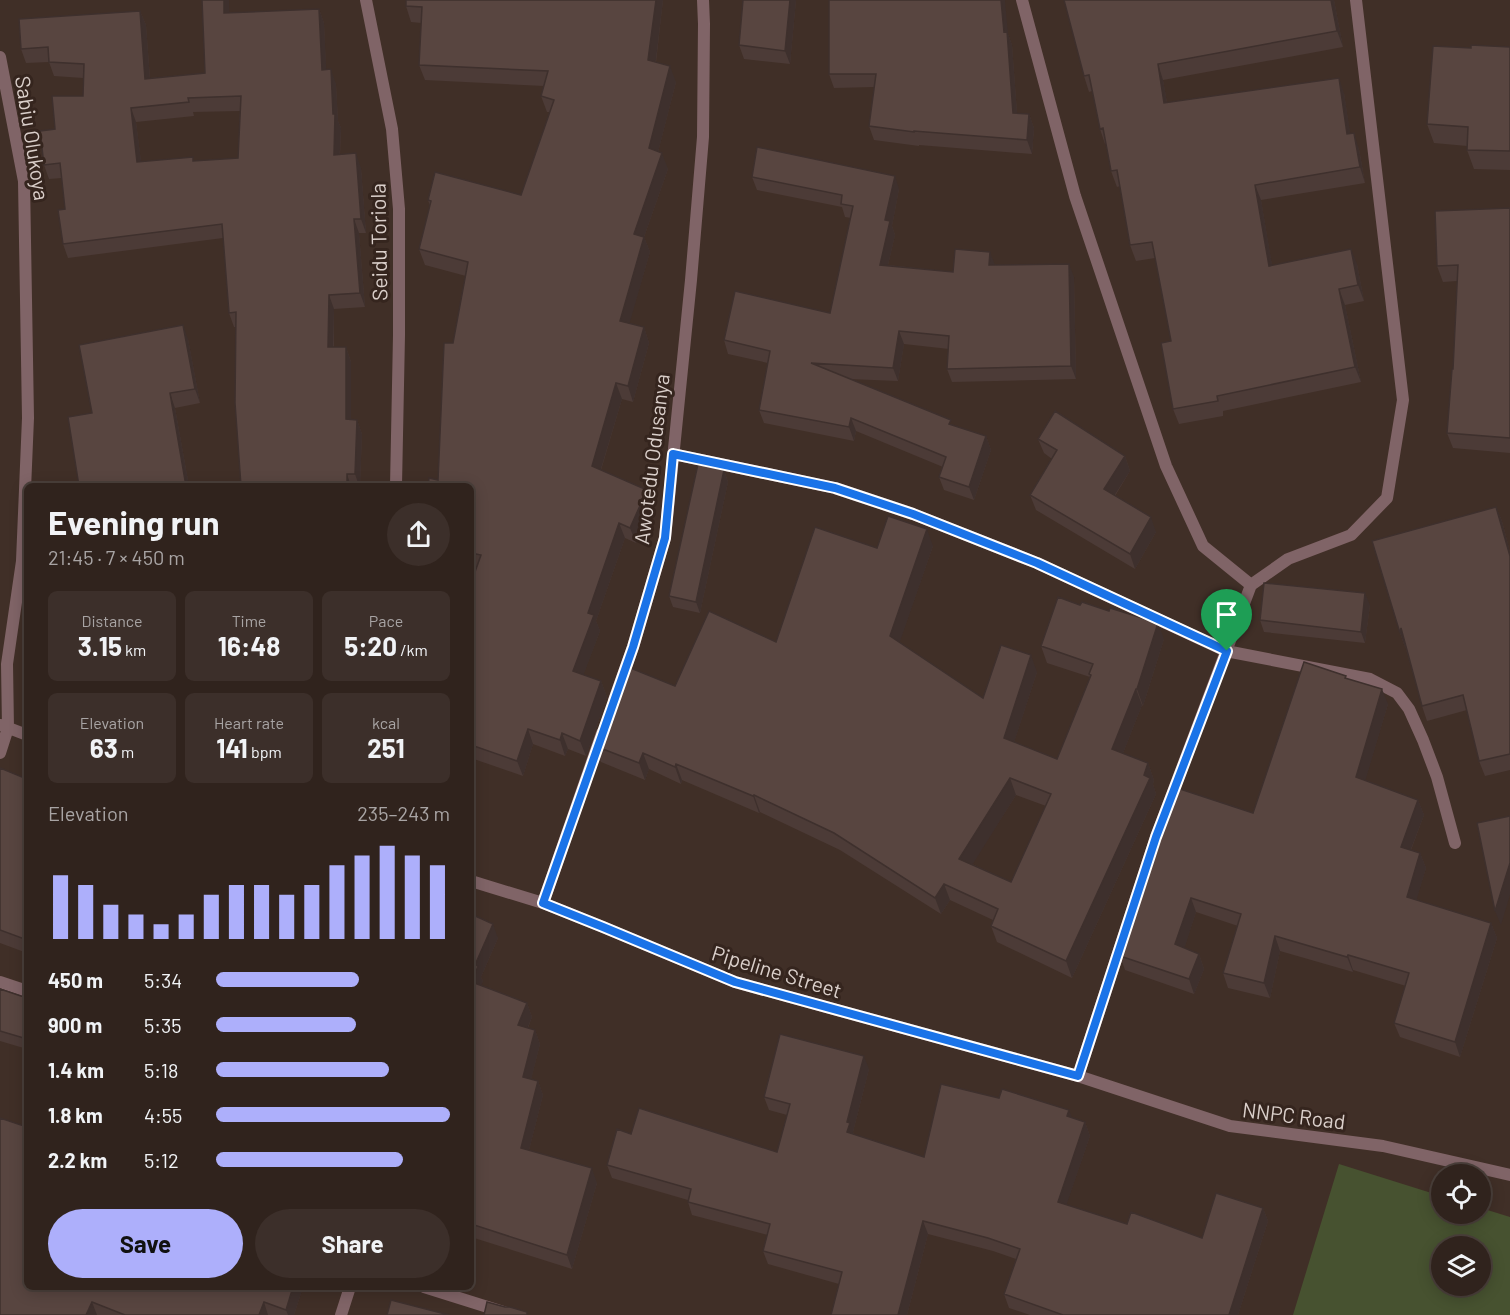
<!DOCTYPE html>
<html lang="en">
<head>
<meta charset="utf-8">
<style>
  :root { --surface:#30231d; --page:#3c2f2a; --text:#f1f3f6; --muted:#a8a4a4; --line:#4b403b; --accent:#adaffb }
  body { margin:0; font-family:Barlow,sans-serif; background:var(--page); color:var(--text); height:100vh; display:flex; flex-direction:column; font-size:22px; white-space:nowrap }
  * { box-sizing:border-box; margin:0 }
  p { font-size:20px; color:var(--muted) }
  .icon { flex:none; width:33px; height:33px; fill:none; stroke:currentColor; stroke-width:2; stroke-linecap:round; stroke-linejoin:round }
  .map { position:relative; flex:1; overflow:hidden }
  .drawer { position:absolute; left:24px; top:483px; width:450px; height:807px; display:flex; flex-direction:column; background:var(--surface); border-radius:9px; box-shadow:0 3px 15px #0003,0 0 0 2px var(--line) }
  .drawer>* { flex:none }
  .fabs { position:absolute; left:1431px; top:1164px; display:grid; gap:12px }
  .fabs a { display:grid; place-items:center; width:60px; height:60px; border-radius:50%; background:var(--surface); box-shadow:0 3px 15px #0003,0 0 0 2px var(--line); font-size:30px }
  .pin { position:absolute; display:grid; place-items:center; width:51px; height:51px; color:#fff; margin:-62px -26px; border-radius:50% 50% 50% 0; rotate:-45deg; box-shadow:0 0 6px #0007 }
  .pin .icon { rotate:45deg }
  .round { display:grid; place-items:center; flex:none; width:63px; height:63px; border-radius:32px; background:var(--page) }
  .overview { display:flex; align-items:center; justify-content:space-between; height:102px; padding:0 24px }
  h1 { font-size:33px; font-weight:700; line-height:45px }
  .figures { display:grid; grid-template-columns:repeat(3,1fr); gap:9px; height:102px; padding:6px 24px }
  .figures div { display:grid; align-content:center; border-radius:9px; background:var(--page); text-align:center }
  .figures b { font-size:26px; font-weight:700 }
  .figures small { font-size:16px; font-weight:400 }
  .figures p { font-size:16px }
  .chart { height:168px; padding:12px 24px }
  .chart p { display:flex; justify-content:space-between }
  .chart svg { width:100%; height:108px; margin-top:6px; stroke:var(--accent); stroke-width:6 }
  .cta { display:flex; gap:12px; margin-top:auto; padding:12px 24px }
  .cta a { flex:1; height:69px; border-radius:36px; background:var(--accent); color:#111; font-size:24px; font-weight:700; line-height:69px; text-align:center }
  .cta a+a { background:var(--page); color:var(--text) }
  ul { padding:0 24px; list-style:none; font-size:20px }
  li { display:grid; grid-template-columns:96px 72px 1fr; align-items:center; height:45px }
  li i { height:15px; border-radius:8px; background:var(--accent) }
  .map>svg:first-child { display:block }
  .green { fill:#475230; fill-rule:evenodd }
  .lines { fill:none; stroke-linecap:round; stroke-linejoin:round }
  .minor { stroke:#806467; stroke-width:12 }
  .wall { fill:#4c3b37; fill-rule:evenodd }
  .shaded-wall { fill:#3e302d }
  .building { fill:#584540; stroke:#3e302d; stroke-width:1.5; fill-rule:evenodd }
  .route-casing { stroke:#fff; stroke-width:12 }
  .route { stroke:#1a73e8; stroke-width:8 }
  .labels { text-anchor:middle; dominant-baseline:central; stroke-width:6; stroke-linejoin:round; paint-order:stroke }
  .street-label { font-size:21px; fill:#dacfca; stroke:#35251e }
</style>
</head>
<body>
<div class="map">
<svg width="1510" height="1315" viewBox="0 0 1510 1315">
  <rect width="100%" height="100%" fill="#402f27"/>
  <!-- green -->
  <path class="green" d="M 1339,1164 L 1441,1196 L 1442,1214 L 1480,1214 L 1481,1208 L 1510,1217 L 1510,1315 L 1293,1315 ZM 1442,1246 L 1480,1246 L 1480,1286 L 1442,1286 Z"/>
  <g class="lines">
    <!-- minor -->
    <path class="minor" d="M 366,0 L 392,129 L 399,209 L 399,335 L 396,486
      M 1022,0 L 1075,196 L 1166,466 L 1203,546 L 1251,585
      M 0,57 L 24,181 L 28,418 L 22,561 L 7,664 L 8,728 L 0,753
      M 673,454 L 835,488 L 913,514 L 1037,563 L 1226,651 L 1370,679 L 1397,693 L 1409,709 L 1423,740 L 1437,777 L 1455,843
      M 614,700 L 633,647 L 665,538 L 691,280 L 703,137 L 704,24 L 703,0
      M 1,725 L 27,735
      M 471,881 L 543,903 L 603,927 L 735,982 L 1078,1076 L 1230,1126 L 1383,1146 L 1510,1175
      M 543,903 L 602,733
      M 0,982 L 27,991
      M 1078,1076 L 1156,837 L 1251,585 L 1288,559 L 1351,535 L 1387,498 L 1403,400 L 1356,0
      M 424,1287 L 513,1315
      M 341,1315 L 350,1287"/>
  </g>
  <!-- wall -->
  <path class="wall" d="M 202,0 L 229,0 L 229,13 L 319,9 L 324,23 L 326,70 L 336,84 L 338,121 L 341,128 L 340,155 L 361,168 L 366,233 L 359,233 L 365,307 L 334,309 L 334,347 L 346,347 L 351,362 L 351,420 L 357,420 L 362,434 L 360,486 L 241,486 L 236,327 L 234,327 L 229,313 L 223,238 L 68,258 L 63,244 L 65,209 L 62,178 L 49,179 L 44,165 L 55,129 L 83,96 L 83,78 L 54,76 L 49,62 L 26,63 L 21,49 L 140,11 L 146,25 L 150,78 L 205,73 ZM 240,111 L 238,158 L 194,161 L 141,162 L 136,122 L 194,116 L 193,112 Z
    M 663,0 L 656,62 L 676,82 L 658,152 L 668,169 L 644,237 L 650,252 L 629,323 L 644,327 L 649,343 L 633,402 L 622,399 L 601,470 L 653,505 L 636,543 L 625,538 L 596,621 L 600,631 L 583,675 L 601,681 L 607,697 L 586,756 L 568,749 L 565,756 L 533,744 L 523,776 L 471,758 L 471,583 L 476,568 L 471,567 L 471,486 L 438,480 L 453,343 L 466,276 L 425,265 L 419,249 L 430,206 L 428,200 L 521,195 L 550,112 L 547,112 L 541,96 L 544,86 L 425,80 L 419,65 L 421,23 L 411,22 L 406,6 Z
    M 796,0 L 790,64 L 744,59 L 739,45 Z
    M 1334,0 L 1343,47 L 1163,80 L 1167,103 L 1344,93 L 1350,134 L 1359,149 L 1365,183 L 1261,200 L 1272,266 L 1357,264 L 1364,301 L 1345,305 L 1361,382 L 1223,411 L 1223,416 L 1179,424 L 1173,409 L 1171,341 L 1155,258 L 1136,261 L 1130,245 L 1120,186 L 1117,187 L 1111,171 L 1106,144 L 1105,144 L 1100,129 L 1092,91 L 1089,92 L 1084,76 Z
    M 1008,34 L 1012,45 L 1017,113 L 1029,114 L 1034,128 L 1032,154 L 919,145 L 919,146 L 874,140 L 869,126 L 874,87 L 834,88 L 829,74 Z
    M 1510,47 L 1510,170 L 1474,169 L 1467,150 L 1467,146 L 1434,143 L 1427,124 L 1471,48 Z
    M 752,177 L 899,189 L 892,226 L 895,235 L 888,265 L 953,272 L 995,265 L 1074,277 L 1076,379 L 952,382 L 947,369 L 949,349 L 904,344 L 898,381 L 849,379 L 952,425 L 986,436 L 991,450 L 974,500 L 944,490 L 939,477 L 943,467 L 856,431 L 854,441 L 764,423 L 759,410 L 768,363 L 728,354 L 724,340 L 830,313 L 851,218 L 845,217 L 842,207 L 757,190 Z
    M 1510,208 L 1510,453 L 1453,448 L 1447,433 L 1453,369 L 1457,281 L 1443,282 L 1437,266 Z
    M 188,339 L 200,403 L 175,408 L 189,486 L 79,486 L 92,413 Z
    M 1038,439 L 1125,456 L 1130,471 L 1115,496 L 1156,532 L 1135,569 L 1036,510 L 1030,495 L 1052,459 L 1044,453 Z
    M 724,470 L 728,482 L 700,613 L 673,607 L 669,596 Z
    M 1496,507 L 1502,521 L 1510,552 L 1510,770 L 1485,776 L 1479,761 L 1467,710 L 1427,721 L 1422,706 L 1405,645 L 1405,647 L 1400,633 Z
    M 933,546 L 899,643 L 983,698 L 1037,672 L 1014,742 L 1057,759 L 1090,677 L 1047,663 L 1041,646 L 1164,639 L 1143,706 L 1142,705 L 1123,753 L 1148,763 L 1154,780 L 1153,784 L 1156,794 L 1072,978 L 997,942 L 991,926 L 993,920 L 950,900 L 941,914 L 840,850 L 760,812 L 759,813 L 682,780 L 681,784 L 649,769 L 645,780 L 601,762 L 595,746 L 620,687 L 675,686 L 776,642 L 877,548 ZM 1016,795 L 1046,806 L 1011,882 L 972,864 Z
    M 1370,605 L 1365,643 L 1264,632 L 1260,620 Z
    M 1346,676 L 1346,678 L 1388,704 L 1365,780 L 1418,800 L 1424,815 L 1411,850 L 1420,853 L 1426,868 L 1416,900 L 1491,923 L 1497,938 L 1460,1057 L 1400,1037 L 1394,1023 L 1406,986 L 1353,970 L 1353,972 L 1280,951 L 1270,998 L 1228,988 L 1223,973 L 1238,926 L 1196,912 L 1184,948 L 1199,954 L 1204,969 L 1194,994 L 1125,970 L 1120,956 L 1253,813 Z
    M 0,768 L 27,779 L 27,953 L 0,943 Z
    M 471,914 L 498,938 L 481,977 L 483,981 L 481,985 L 527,1003 L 532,1017 L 528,1028 L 535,1030 L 540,1044 L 531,1079 L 538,1081 L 543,1095 L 529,1150 L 597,1183 L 572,1269 L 471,1237 Z
    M 0,989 L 27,998 L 27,1049 L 0,1041 Z
    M 869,1069 L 853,1132 L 854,1134 L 924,1157 L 1072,1118 L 1085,1122 L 1090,1136 L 1066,1205 L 1127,1224 L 1202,1238 L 1263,1208 L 1268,1221 L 1238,1315 L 1030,1315 L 1009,1308 L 1004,1294 L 1016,1259 L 993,1251 L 928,1234 L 907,1315 L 831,1315 L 839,1284 L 768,1264 L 763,1251 L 768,1235 L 692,1215 L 688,1202 L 688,1200 L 612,1178 L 607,1165 L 631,1134 L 777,1152 L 787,1115 L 769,1110 L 764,1097 Z
    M 27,1287 L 303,1287 L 294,1315 L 0,1315 Z"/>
  <!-- shaded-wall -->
  <path class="shaded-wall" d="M 224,0 L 229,0 L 230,27 L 224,13 Z
    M 656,0 L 663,0 L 654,76 L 648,60 Z
    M 790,0 L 796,0 L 790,64 L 785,51 Z
    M 1001,0 L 1005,0 L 1008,34 L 1012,45 L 1018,126 L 1013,113 Z
    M 1331,0 L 1334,0 L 1343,47 L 1337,31 Z
    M 319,9 L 324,23 L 327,84 L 322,70 Z
    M 140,11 L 146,25 L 151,93 L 145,79 Z
    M 1158,64 L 1163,80 L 1170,119 L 1164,103 Z
    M 670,66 L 676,82 L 655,164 L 649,148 Z
    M 331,69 L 336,84 L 338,121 L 341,128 L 339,169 L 334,155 Z
    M 1339,78 L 1344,93 L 1353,150 L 1347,134 Z
    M 131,108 L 136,122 L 143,176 L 137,162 Z
    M 1029,114 L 1034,128 L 1032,154 L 1027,140 Z
    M 1354,133 L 1359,149 L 1365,183 L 1360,167 Z
    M 356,153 L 361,168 L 366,233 L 361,219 Z
    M 662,153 L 668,169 L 644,237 L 650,252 L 626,336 L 620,321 L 634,234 Z
    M 895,176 L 899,189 L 892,226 L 895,235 L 885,278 L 880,265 L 885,220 Z
    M 1255,185 L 1261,200 L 1275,282 L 1269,266 Z
    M 354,219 L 359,233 L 365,307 L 360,293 Z
    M 1351,249 L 1357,264 L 1364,301 L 1358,285 Z
    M 990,252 L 995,265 L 994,279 L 989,265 Z
    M 1069,264 L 1074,277 L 1076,379 L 1071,366 Z
    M 1339,289 L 1345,305 L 1361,382 L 1355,367 Z
    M 329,295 L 334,309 L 333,361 L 328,347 Z
    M 183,325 L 188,339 L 200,403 L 195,389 Z
    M 644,327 L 649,343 L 633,402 L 628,386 Z
    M 899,331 L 904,344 L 898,381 L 893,368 Z
    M 346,347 L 351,362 L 351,433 L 346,419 Z
    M 616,383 L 622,399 L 597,482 L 592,466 Z
    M 170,393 L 175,408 L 189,486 L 186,486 Z
    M 851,418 L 856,431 L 854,441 L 849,427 Z
    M 357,420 L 362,434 L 360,486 L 359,486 L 355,474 Z
    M 986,436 L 991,450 L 974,500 L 969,487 Z
    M 1125,456 L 1130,471 L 1109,504 L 1104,489 Z
    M 724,470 L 728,482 L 700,613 L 696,602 Z
    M 347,474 L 351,486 L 347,486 Z
    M 647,490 L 653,505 L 636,543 L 630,528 Z
    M 1496,507 L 1502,521 L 1510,552 L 1510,557 Z
    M 1151,517 L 1156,532 L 1135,569 L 1130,554 Z
    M 619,523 L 625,538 L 596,621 L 600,631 L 579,687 L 573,671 L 588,613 Z
    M 927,529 L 933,546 L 896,653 L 890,636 Z
    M 1365,593 L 1370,605 L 1365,643 L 1361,632 Z
    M 1158,623 L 1164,639 L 1143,706 L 1137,689 Z
    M 1401,628 L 1406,643 L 1405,647 L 1400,633 Z
    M 1031,655 L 1037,672 L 1010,755 L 1004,738 Z
    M 601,681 L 607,697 L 586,756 L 580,741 Z
    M 1136,689 L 1142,705 L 1118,766 L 1112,749 Z
    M 1382,689 L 1388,704 L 1362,792 L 1356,777 Z
    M 528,729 L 533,744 L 523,776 L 517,761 Z
    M 562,733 L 568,749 L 565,756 L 560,740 Z
    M 643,753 L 649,769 L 645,780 L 639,763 Z
    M 1148,763 L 1154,780 L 1153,784 L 1156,794 L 1072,978 L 1066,961 Z
    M 676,764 L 682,780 L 681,784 L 675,767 Z
    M 1010,778 L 1016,795 L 966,875 L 959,859 Z
    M 754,795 L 760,812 L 759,813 L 753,796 Z
    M 1418,800 L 1424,815 L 1406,862 L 1401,847 Z
    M 1420,853 L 1426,868 L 1413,912 L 1407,897 Z
    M 1510,863 L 1510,895 L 1501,925 L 1495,911 Z
    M 944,884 L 950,900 L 941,914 L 935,898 Z
    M 1191,898 L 1196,912 L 1181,959 L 1175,944 Z
    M 1491,923 L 1497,938 L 1460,1057 L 1455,1042 Z
    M 493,924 L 498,938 L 481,977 L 483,981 L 477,996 L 472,982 L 475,965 Z
    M 1275,936 L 1280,951 L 1270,998 L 1264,983 Z
    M 1199,954 L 1204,969 L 1194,994 L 1189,979 Z
    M 1348,955 L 1353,970 L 1353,972 L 1347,957 Z
    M 527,1003 L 532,1017 L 523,1039 L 518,1025 Z
    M 535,1030 L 540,1044 L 528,1092 L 523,1077 Z
    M 864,1056 L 869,1069 L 853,1132 L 854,1136 L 847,1132 L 847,1122 Z
    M 538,1081 L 543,1095 L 526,1162 L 521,1148 Z
    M 1069,1110 L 1074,1123 L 1067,1116 Z
    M 1085,1122 L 1090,1136 L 1063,1215 L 1058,1202 Z
    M 592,1168 L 597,1183 L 572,1269 L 567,1255 Z
    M 1263,1208 L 1268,1221 L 1238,1315 L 1229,1315 Z
    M 923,1221 L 928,1234 L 907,1315 L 898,1315 Z
    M 293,1287 L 303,1287 L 294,1315 L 288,1315 L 286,1310 Z
    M 92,1302 L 97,1315 L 86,1315 Z
    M 264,1302 L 268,1315 L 259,1315 Z"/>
  <!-- building -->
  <path class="building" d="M 202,0 L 224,0 L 224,13 L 319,9 L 322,70 L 331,69 L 333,114 L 335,114 L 334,155 L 356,153 L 361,219 L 354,219 L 360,293 L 329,295 L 328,347 L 346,347 L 346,419 L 357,420 L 355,474 L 347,474 L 347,486 L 241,486 L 235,403 L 236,312 L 229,313 L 222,224 L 63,244 L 58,210 L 65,209 L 60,163 L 44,165 L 40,131 L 55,129 L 52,96 L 83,96 L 84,64 L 49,62 L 48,47 L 21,49 L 19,19 L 140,11 L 145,79 L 205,73 ZM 241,96 L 238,158 L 193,161 L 193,157 L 137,162 L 131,108 L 189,102 L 188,98 Z
    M 406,0 L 656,0 L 648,60 L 670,66 L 649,148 L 662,153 L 634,234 L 644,237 L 620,321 L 644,327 L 628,386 L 616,383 L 592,466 L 647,490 L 630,528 L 619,523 L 588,613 L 594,615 L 573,671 L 601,681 L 580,741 L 562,733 L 560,740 L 528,729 L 517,761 L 471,745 L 471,583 L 481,555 L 471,553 L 471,486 L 428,486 L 429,478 L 438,480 L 444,343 L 453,343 L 468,262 L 419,249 L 431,201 L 428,200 L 435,172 L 521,195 L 554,100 L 541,96 L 548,71 L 419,65 L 422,7 L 406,6 Z
    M 743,0 L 790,0 L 785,51 L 739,45 Z
    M 829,0 L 1001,0 L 1004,32 L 1007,31 L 1013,113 L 1029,114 L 1027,140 L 914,131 L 914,132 L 869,126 L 876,74 L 829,74 Z
    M 1064,0 L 1331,0 L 1337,31 L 1158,64 L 1164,103 L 1339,78 L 1347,134 L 1354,133 L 1360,167 L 1255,185 L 1269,266 L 1351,249 L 1358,285 L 1339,289 L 1355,367 L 1217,396 L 1218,401 L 1173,409 L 1161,343 L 1171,341 L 1152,242 L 1130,245 L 1117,170 L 1111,171 L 1103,128 L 1100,129 L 1089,75 L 1084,76 Z
    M 1471,45 L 1510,47 L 1510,151 L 1467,150 L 1468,127 L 1427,124 L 1433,46 L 1471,48 Z
    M 757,147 L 895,176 L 885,220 L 890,221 L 880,265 L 953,272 L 955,249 L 990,252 L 989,265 L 1069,264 L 1071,366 L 947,369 L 949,336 L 899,331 L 893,368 L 811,363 L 951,420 L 949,424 L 986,436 L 969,487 L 939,477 L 946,457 L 851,418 L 849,427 L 759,410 L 770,351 L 724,340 L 735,291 L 830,313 L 853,206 L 841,204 L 842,195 L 752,177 Z
    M 1510,208 L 1510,438 L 1447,433 L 1452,369 L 1453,369 L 1458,265 L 1437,266 L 1435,211 Z
    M 183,325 L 195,389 L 170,393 L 186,486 L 79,486 L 68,417 L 92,413 L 79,345 Z
    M 1055,411 L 1125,456 L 1104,489 L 1151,517 L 1130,554 L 1030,495 L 1057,450 L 1038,439 Z
    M 698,464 L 724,470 L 696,602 L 669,596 Z
    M 1496,507 L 1510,556 L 1510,754 L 1479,761 L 1463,695 L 1422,706 L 1401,628 L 1400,633 L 1372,541 Z
    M 888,516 L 927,529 L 890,636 L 983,698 L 1001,645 L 1031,655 L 1004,738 L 1057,759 L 1091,675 L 1089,674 L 1093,664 L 1041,646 L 1058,597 L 1080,605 L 1082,602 L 1109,611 L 1110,608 L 1158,623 L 1137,689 L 1136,689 L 1112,749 L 1148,763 L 1144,775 L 1150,778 L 1066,961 L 991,926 L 998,909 L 944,884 L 935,898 L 834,833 L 754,795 L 753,796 L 676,764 L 675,767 L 643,753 L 639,763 L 595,746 L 616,686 L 620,687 L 628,667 L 675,686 L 709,611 L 776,642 L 815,527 L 877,548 ZM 1010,778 L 1051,794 L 1011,882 L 959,859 Z
    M 1264,583 L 1365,593 L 1361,632 L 1260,620 Z
    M 1304,662 L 1346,676 L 1345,678 L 1382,689 L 1356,777 L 1418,800 L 1401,847 L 1420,853 L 1407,897 L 1491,923 L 1455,1042 L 1394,1023 L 1409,973 L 1348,955 L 1347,957 L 1275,936 L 1264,983 L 1223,973 L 1241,914 L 1191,898 L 1175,944 L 1199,954 L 1189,979 L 1120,956 L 1177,788 L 1253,813 Z
    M 0,768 L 27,779 L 27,940 L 0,930 Z
    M 1510,816 L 1510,863 L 1495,911 L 1477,823 Z
    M 471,914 L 493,924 L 475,965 L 478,966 L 472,982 L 527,1003 L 518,1025 L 535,1030 L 523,1077 L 538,1081 L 521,1148 L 592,1168 L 567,1255 L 471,1224 Z
    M 0,989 L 27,998 L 27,1039 L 0,1031 Z
    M 780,1034 L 864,1056 L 847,1122 L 850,1123 L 847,1132 L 924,1157 L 941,1084 L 999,1098 L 1002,1089 L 1069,1110 L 1067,1116 L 1085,1122 L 1058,1202 L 1127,1224 L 1131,1212 L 1202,1238 L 1216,1193 L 1263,1208 L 1229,1315 L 1063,1315 L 1004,1294 L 1020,1249 L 988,1238 L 923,1221 L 898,1315 L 831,1315 L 842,1272 L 763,1251 L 770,1224 L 688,1202 L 691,1189 L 607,1165 L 617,1129 L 631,1134 L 639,1108 L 777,1152 L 790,1104 L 764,1097 Z
    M 0,1118 L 27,1127 L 27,1287 L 293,1287 L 286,1310 L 264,1302 L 259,1315 L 125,1315 L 92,1302 L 86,1315 L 0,1315 Z
    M 391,1300 L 449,1315 L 387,1315 Z
    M 487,1302 L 505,1307 L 510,1307 L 527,1312 L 527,1315 L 484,1315 Z"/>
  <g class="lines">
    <!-- route casing -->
    <g class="route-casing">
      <path id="route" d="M 673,454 L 835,488 L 913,514 L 1037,563 L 1227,651 L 1156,837 L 1078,1076 L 735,982 L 603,927 L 543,903 L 633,647 L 665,538 Z"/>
    </g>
    <!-- route -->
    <use href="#route" class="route"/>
  </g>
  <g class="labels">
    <!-- street labels -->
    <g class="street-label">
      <text transform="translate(33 138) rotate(81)">Sabiu Olukoya</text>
      <text transform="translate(378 242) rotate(-91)">Seidu Toriola</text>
      <text transform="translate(651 459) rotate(-83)">Awotedu Odusanya</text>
      <text transform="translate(777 971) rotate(17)">Pipeline Street</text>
      <text transform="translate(1294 1115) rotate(7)">NNPC Road</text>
    </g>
  </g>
</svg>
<div class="fabs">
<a><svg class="icon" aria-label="locate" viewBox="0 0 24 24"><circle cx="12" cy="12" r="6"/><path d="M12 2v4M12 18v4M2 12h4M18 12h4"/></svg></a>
<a><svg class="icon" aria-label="layers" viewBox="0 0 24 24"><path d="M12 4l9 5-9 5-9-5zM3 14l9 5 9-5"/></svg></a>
</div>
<div class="pin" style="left:1227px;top:651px;background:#1e9e55"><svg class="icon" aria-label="arrive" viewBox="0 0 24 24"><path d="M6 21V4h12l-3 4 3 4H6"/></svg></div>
<section class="drawer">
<div class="overview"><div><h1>Evening run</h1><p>21:45 · 7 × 450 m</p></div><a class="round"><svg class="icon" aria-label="share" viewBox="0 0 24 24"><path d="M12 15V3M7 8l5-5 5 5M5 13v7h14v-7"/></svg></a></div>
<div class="figures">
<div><p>Distance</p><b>3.15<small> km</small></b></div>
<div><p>Time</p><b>16:48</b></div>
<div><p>Pace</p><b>5:20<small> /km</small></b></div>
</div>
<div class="figures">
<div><p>Elevation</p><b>63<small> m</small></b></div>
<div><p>Heart rate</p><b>141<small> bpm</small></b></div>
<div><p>kcal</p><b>251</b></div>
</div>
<div class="chart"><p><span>Elevation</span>235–243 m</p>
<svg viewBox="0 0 160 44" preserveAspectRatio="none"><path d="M5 44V18M15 44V22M25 44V30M35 44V34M45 44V38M55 44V34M65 44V26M75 44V22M85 44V22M95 44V26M105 44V22M115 44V14M125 44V10M135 44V6M145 44V10M155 44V14"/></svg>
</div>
<ul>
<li><b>450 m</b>5:34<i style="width:61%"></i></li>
<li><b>900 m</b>5:35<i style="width:60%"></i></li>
<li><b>1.4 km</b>5:18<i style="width:74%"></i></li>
<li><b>1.8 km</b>4:55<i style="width:100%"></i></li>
<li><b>2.2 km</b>5:12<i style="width:80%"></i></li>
</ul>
<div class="cta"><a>Save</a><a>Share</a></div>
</section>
</div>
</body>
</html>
